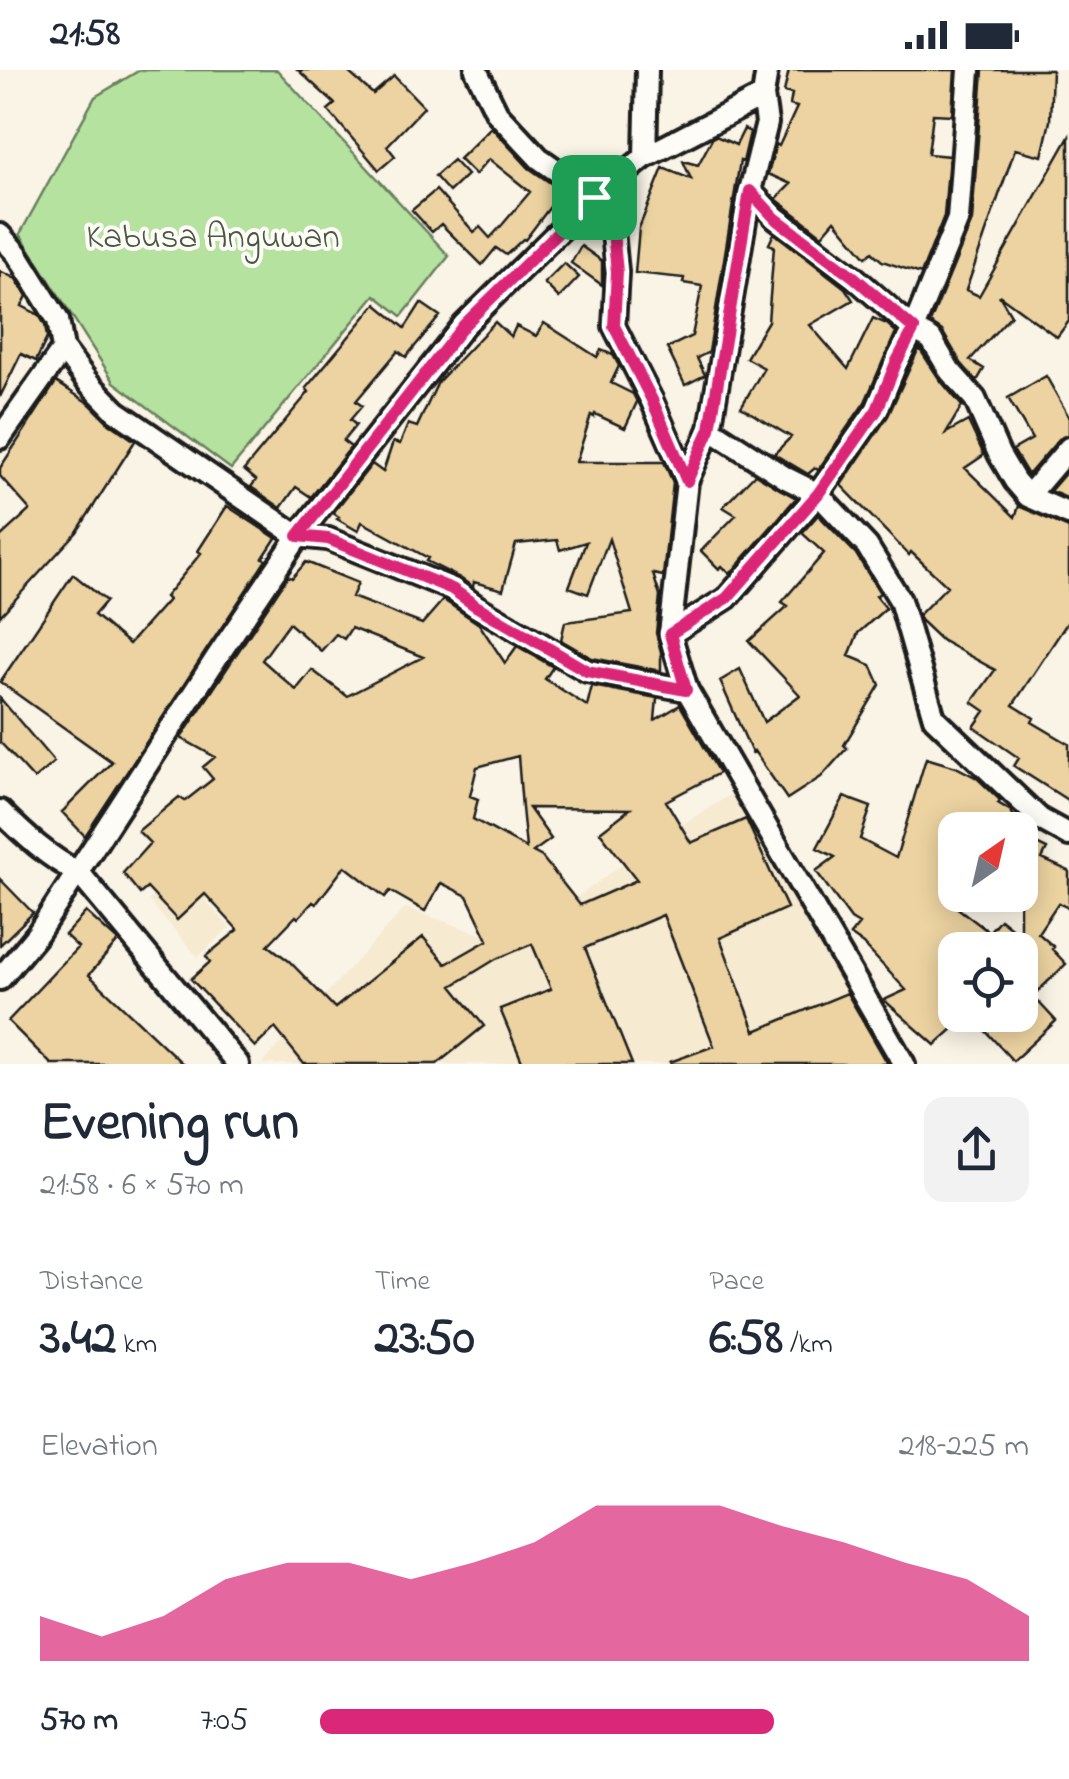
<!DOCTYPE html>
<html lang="en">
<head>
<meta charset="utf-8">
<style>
  :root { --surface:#fff; --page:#f2f2f3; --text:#1f2937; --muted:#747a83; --accent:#db2777 }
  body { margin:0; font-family:"Indie Flower",sans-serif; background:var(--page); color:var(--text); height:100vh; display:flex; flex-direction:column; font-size:38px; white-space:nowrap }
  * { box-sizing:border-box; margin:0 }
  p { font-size:32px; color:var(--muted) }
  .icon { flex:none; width:55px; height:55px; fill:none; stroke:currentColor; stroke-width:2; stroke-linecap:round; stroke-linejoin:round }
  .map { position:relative; height:994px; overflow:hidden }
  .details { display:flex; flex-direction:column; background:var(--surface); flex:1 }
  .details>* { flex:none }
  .needle { width:65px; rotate:34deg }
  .tools { position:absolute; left:938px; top:742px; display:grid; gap:20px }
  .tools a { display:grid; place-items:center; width:100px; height:100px; border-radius:20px; background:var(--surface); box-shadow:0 5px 25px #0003; font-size:50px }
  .pin { position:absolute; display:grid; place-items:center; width:85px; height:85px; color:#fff; margin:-42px; border-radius:20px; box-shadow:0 5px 15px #0006 }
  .round { display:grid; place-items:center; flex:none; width:105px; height:105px; border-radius:20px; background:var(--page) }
  .overview { display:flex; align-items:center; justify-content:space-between; height:170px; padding:0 40px }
  h1 { font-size:55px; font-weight:700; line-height:75px }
  .figures { display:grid; grid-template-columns:repeat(3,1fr); gap:15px; height:170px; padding:10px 40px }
  .figures div { display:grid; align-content:center }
  .figures b { font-size:50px; font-weight:700 }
  .figures small { font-size:28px; font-weight:400 }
  .figures p { font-size:28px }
  .chart { height:280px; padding:20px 40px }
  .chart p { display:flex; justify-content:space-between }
  .chart svg { width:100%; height:180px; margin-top:10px; fill:var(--accent); opacity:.7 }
  ul { padding:0 40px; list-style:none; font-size:32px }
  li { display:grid; grid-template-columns:160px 120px 1fr; align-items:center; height:75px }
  li i { height:25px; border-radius:12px; background:var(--accent) }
  .status { display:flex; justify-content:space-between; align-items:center; height:70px; padding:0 50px; background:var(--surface); direction:ltr }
  .status svg { height:28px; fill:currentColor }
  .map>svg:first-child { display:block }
  .built { fill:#f6ead1 }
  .green { fill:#b6e29f; stroke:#697f5e; stroke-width:2.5 }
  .building { fill:#ecd3a1; stroke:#1c1c1c; stroke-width:2.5; fill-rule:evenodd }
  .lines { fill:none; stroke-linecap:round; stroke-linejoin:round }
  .minor-casing { stroke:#1c1c1c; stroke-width:28 }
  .minor { stroke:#fdfcf7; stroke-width:20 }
  .route-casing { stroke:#fff; stroke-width:20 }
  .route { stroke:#db2777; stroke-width:12 }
  .labels { text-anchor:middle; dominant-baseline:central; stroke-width:8; stroke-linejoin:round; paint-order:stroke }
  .park-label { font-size:35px; fill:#4a5743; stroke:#fdfcf7 }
</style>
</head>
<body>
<div class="status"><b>21:58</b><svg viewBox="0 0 49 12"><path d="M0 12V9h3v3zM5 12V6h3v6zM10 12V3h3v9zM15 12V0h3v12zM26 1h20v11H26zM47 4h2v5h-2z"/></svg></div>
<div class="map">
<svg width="1069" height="994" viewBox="0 0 1069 994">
  <rect width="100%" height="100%" fill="#faf4e6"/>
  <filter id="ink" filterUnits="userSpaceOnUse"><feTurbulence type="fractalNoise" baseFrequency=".01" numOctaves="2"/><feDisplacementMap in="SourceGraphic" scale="20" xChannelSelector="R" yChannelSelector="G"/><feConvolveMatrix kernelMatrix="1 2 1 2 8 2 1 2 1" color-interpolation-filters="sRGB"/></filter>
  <g filter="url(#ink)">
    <!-- built -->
    <path class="built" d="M 743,717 L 903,994 L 262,994 L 405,838 L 490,867 L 562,838 L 652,773 Z
      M 196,783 L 223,812 L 205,830 L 230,857 L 198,887 L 149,831 Z"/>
    <!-- green -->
    <path class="green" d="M 140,0 L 277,0 L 449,186 L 402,246 L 375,225 L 231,399 L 114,312 L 20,164 L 95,27 Z"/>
    <!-- building -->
    <path class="building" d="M 298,0 L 346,0 L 373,24 L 394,6 L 424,37 L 387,76 L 395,86 L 379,100 L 328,40 L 335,34 Z
      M 789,0 L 955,0 L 952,45 L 933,44 L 928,84 L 949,86 L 944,146 L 921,204 L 882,191 L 872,182 L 866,187 L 835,150 L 822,165 L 776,129 L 791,114 L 768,104 L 776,74 L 779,76 L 797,37 L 790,35 L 792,24 L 784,22 Z
      M 983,0 L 1052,0 L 1050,51 L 1042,86 L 1015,79 L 966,220 L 979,226 L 1069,67 L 1069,251 L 1057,267 L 999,225 L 1011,245 L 970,290 L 984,299 L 977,311 L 961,293 L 942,261 L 930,253 L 972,151 Z
      M 491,57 L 529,98 L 562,121 L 525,170 L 523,169 L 506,185 L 496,178 L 482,195 L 441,154 L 432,162 L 412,140 L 436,120 L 474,162 L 480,157 L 490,168 L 502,155 L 530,122 L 489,89 L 475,105 L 459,89 Z
      M 744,59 L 750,62 L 743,92 L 740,91 L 709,282 L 697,288 L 705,305 L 685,315 L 667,278 L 692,266 L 702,216 L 683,213 L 684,208 L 635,203 L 639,158 L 663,98 L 691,109 L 683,91 L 698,95 L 713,67 L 716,66 L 736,75 Z
      M 453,90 L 467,105 L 449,122 L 435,106 Z
      M 774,163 L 845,218 L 853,230 L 810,255 L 848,299 L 873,248 L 887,254 L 896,262 L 865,332 L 818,400 L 815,398 L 808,404 L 774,384 L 791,367 L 741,337 L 764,298 L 746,288 L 768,251 L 774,176 L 769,174 Z
      M 581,176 L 602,191 L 602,215 L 571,193 Z
      M 564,193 L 579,207 L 559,228 L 544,213 Z
      M 0,201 L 16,209 L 27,226 L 22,236 L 39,245 L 45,255 L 47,268 L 36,291 L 21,284 L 0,327 Z
      M 421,233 L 440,246 L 406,287 L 398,281 L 356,331 L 362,336 L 350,350 L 356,355 L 343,371 L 351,377 L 311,427 L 296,417 L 281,438 L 251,417 L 256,410 L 244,400 L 309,322 L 306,318 L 376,234 L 405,258 Z
      M 495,252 L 511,267 L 516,256 L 536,266 L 544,253 L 597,287 L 601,280 L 613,285 L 619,296 L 611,313 L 633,324 L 637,332 L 625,358 L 595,344 L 594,347 L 591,345 L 576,392 L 664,392 L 673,413 L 663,506 L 653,504 L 660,526 L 656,563 L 661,582 L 661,601 L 592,588 L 561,570 L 565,552 L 632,543 L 609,469 L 588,524 L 569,517 L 586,472 L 560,480 L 557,470 L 516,474 L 503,520 L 474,512 L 473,517 L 460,508 L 426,491 L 428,488 L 362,452 L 358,461 L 337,449 L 339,447 L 333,443 L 372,394 L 383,402 L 393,372 L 400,374 L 408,354 L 417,357 L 438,312 Z
      M 919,278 L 940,310 L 962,336 L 946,363 L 968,351 L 984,385 L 965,398 L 1015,447 L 1019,436 L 1069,458 L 1069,550 L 1013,635 L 1034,648 L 1032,652 L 1069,674 L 1069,731 L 1014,696 L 1019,688 L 974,657 L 985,641 L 972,632 L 995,600 L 941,570 L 920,550 L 919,545 L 947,516 L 911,482 L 909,485 L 841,415 L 888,346 Z
      M 1046,306 L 1069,347 L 1069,365 L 1059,369 L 1028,405 L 1013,380 L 1032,369 L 1008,328 Z
      M 56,312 L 90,334 L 108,352 L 135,371 L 77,462 L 0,546 L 0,467 L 30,440 L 0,406 L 0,398 Z
      M 1069,399 L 1069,429 L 1050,421 Z
      M 755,404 L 796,428 L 730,504 L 722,496 L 719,499 L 701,481 L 736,445 L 723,437 Z
      M 227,436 L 276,468 L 263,488 L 266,490 L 85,766 L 62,742 L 112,692 L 0,612 L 73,504 L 106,531 L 94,545 L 129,574 L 168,530 L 165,527 L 201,483 L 198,481 Z
      M 818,445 L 856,484 L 880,523 L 876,526 L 886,538 L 858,563 L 849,586 L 871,595 L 880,615 L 844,675 L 847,678 L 821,707 L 787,729 L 754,681 L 752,683 L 720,611 L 740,599 L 764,652 L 800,625 L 749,571 L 788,536 L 782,532 L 824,483 L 802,463 Z
      M 306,492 L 358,513 L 352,527 L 422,554 L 443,530 L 445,531 L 479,554 L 505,593 L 517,576 L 553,597 L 545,609 L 587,636 L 592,616 L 657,628 L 655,650 L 680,635 L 719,703 L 666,731 L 691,773 L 746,749 L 787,838 L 720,868 L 755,961 L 847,923 L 888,994 L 671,994 L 670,992 L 714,976 L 663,845 L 585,878 L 632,994 L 523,994 L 500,939 L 551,919 L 532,874 L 496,889 L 452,916 L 484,956 L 437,994 L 304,994 L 275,958 L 255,977 L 191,909 L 210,892 L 206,886 L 238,860 L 205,824 L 177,850 L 147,818 L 140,824 L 123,803 L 150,773 L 138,761 L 179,727 L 185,731 L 213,709 L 203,697 L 215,687 L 181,668 L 288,506 L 292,508 ZM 289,553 L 321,581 L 336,564 L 344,569 L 351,558 L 423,587 L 347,626 L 312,600 L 296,620 L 262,590 ZM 518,686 L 522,738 L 526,778 L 473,749 L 478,729 L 470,726 L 477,697 ZM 529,738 L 630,739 L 600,762 L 637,810 L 580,835 L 542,787 L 533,782 L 551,769 ZM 345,796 L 385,827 L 390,821 L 425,841 L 441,813 L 467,826 L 488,870 L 446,894 L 423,867 L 335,938 L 289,891 L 268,875 L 296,846 L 298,848 L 313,832 L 316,834 Z
      M 0,628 L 54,692 L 34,709 L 0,672 Z
      M 926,688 L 956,697 L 977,708 L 1000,730 L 998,733 L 1011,741 L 1013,745 L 1032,760 L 955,760 L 955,827 L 951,833 L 989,862 L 1000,849 L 1020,865 L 1020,766 L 1047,779 L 1042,789 L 1069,801 L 1069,838 L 1058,833 L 1038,863 L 1054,877 L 1052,879 L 1066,894 L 1033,926 L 1056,951 L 1013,991 L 971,945 L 1020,945 L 1020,880 L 955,880 L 955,957 L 935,975 L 884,930 L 906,920 L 863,874 L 850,865 L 859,854 L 851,849 L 816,801 L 835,787 L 817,778 L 844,727 L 871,737 L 860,769 L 896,788 Z
      M 0,809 L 33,843 L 0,875 Z
      M 86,842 L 118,871 L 89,905 L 183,994 L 51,994 L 8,951 L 78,877 L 65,865 Z"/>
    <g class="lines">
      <!-- minor casing -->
      <g class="minor-casing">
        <path id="minor" d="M 476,0 L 497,43 L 539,88 L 594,127 L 605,144 L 613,162 L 617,202 L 614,256 L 652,331 L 687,411 L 670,564 L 687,620 L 904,994
          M 645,87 L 647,0
          M 750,121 L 775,147 L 854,207 L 913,259 L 931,269 L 950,301 L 975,329 L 999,384 L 1015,411 L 1028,426 L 1069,444
          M 0,165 L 17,184 L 58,250 L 63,279 L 87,311 L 116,341 L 298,466 L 328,469 L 452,519 L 476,536 L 587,601 L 687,620
          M 710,359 L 786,408 L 818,424 L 867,476 L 900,530 L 934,648 L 1040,749 L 1069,765
          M 0,368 L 63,279
          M 687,411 L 710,359 L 750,121 L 767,53 L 763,26 L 767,0
          M 1028,426 L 1069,378
          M 670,564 L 727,528 L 818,424 L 877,339 L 896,293 L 913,259 L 958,149 L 969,0
          M 0,741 C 25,766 48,787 79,803 L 238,994
          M 0,909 L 38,863 L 217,587 L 304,458 L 464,255 L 594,127 L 645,87 L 763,26"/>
      </g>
      <!-- minor -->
      <use href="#minor" class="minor"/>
    </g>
  </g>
  <g class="lines" filter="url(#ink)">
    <!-- route casing -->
    <g class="route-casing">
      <path id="route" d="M 750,121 L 775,148 L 854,207 L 914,259 L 896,293 L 877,340 L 818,424 L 727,528 L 670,564 L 686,620 L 587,601 L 476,536 L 452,519 L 328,469 L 298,466 L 464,255 L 594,127 L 605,144 L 613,162 L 617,202 L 614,256 L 652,330 L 687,411 L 710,359 Z"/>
    </g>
    <!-- route -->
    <use href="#route" class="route"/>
  </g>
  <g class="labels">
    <!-- park labels -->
    <g class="park-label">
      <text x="213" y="168">Kabusa Anguwan</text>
    </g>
  </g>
</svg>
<div class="tools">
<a><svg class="needle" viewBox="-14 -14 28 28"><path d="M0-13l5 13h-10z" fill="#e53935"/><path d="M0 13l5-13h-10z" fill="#747a83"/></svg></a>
<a><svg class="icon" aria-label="locate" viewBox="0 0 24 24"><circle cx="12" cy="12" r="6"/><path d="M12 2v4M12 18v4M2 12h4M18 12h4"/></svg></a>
</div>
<div class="pin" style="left:594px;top:127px;background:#1e9e55"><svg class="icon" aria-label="arrive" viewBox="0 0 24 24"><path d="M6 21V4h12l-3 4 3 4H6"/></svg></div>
</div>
<section class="details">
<div class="overview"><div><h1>Evening run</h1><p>21:58 · 6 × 570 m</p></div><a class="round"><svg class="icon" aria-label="share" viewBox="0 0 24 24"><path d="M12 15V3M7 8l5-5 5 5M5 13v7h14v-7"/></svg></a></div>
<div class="figures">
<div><p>Distance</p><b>3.42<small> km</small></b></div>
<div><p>Time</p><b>23:50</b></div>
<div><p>Pace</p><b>6:58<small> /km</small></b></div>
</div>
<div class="chart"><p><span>Elevation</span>218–225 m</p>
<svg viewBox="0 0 160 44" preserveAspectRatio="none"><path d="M0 44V33L10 38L20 33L30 24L40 20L50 20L60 24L70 20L80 15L90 6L100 6L110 6L120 11L130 15L140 20L150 24L160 33V44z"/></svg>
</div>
<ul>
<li><b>570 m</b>7:05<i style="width:64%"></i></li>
</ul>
</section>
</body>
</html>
